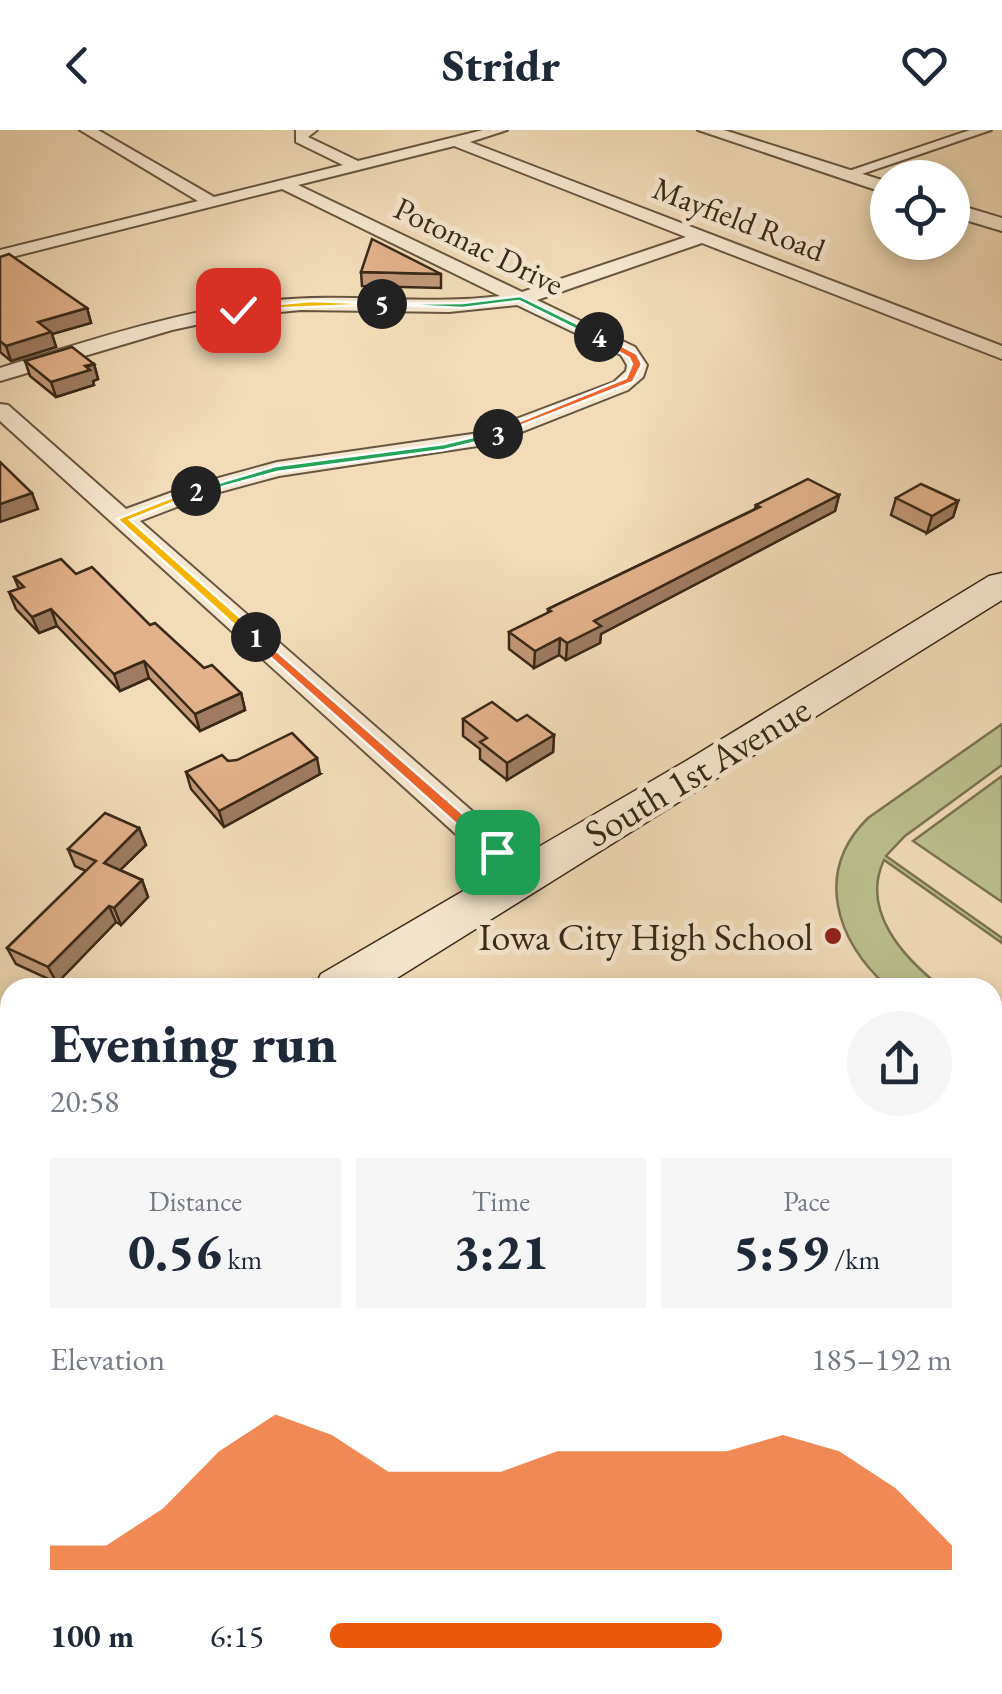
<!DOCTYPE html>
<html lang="en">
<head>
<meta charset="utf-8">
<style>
  :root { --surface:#fff; --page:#f6f6f7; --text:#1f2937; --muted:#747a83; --accent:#ea580c }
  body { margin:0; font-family:"EB Garamond",serif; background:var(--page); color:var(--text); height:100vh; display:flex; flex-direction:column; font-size:38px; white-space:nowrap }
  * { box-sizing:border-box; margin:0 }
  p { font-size:32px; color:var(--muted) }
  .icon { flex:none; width:55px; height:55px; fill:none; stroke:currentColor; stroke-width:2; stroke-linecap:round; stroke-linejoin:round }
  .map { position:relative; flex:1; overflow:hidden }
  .drawer { position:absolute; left:0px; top:848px; width:1002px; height:718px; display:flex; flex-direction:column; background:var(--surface); border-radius:30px 30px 0 0; box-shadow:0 5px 15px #0003 }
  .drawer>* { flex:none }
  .buttons { position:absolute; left:870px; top:30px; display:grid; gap:20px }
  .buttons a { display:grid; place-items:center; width:100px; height:100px; border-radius:50%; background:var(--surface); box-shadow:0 5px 15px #0003; font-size:50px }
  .pin { position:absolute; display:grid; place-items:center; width:85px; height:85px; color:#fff; margin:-42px; border-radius:20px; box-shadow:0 5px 15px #0006 }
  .km { position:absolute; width:50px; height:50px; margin:-25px; border-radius:50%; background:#222; color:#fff; font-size:28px; line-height:50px; text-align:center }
  .round { display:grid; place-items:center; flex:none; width:105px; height:105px; border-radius:52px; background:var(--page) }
  .summary { display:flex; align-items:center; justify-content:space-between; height:170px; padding:0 50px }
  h1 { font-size:55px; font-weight:800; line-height:75px }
  .metrics { display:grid; grid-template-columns:repeat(3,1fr); gap:15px; height:170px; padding:10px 50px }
  .metrics div { display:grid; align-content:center; border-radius:0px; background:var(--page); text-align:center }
  .metrics b { font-size:50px; font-weight:800 }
  .metrics small { font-size:28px; font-weight:400 }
  .metrics p { font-size:28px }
  .chart { height:280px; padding:20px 50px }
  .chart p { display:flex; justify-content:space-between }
  .chart svg { width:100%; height:180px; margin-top:10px; fill:var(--accent); opacity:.7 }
  ul { padding:0 50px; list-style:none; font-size:32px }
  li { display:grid; grid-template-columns:160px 120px 1fr; align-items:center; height:75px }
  li i { height:25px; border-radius:12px; background:var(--accent) }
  header { display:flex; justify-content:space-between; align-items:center; height:130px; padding:0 50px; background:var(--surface); font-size:45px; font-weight:800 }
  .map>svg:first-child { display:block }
  .green { fill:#bbc08d; stroke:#7a7452; stroke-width:2.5 }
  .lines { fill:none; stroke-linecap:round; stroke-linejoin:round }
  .minor-casing { stroke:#67563f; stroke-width:4 }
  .tertiary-casing { stroke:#67563f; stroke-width:4 }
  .secondary-casing { stroke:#392917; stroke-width:3 }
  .minor { fill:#f6e8d0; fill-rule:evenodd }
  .tertiary { fill:#f6e8d0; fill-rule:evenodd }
  .secondary { fill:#f6e8d0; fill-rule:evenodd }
  .wall { fill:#c39877; stroke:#392917; stroke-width:2.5 }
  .shaded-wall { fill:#9f7c61; stroke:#392917; stroke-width:2.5 }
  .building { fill:#e3b18a; stroke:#392917; stroke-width:2.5 }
  .split-1 { fill:#f0652b; stroke:#fff; stroke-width:2.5 }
  .split-2 { fill:#f5b400; stroke:#fff; stroke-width:2.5 }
  .split-3 { fill:#22a559; stroke:#fff; stroke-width:2.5 }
  .split-4 { fill:#f0652b; stroke:#fff; stroke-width:2.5 }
  .split-5 { fill:#22a559; stroke:#fff; stroke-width:2.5 }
  .split-6 { fill:#f5b400; stroke:#fff; stroke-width:2.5 }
  .poi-dot { fill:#8f2418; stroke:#f6e8d0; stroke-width:4 }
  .labels { text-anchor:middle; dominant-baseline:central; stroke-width:10; stroke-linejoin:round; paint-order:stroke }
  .far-street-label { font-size:32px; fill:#392917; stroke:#f6e8d0 }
  .street-label { font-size:38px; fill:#392917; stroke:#f6e8d0 }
  .poi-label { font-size:38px; fill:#392917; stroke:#f6e8d0; text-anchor:end }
</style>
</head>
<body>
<header><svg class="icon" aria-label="back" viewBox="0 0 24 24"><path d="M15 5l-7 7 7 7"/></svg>Stridr<svg class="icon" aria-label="heart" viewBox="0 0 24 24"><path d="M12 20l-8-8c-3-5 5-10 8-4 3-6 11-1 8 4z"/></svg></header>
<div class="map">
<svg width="1002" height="1564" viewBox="0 0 1002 1564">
  <rect width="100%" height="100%" fill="#f1dcb7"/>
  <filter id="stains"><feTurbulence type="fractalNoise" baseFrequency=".002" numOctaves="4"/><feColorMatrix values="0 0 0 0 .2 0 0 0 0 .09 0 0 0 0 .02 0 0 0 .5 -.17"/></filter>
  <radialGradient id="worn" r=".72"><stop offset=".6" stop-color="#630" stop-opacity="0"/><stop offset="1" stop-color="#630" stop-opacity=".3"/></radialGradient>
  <!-- green -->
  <path class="green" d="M 1002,594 L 1002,635 L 905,706 L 886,726 L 1002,808 L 1002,813 L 884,730 C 860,781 904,828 941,857 L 888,857 C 835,811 814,741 868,688 Z
    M 1002,646 L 1002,772 L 913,711 Z"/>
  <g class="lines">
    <!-- minor casing -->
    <g class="minor-casing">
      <path id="minor" d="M 80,0 L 98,0 L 214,67 L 343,35 L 296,12 L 296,0 L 317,0 L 308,7 L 358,31 L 483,0 L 507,0 L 470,12 L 1002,216 L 1002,229 L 702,113 L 537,170 L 635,217 L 647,235 L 643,247 L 628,260 L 491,314 L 279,346 L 205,366 L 140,391 L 535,736 L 540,745 L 535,754 L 523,758 L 511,754 L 0,291 L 0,274 L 8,275 L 126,379 L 189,356 L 277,332 L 479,303 L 614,252 L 626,241 L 627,235 L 621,225 L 517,175 L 449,182 L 301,180 L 237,186 L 172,200 L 0,251 L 0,238 C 88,211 177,181 269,171 C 346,162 423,176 500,166 L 282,59 L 0,130 L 0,120 L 198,71 ZM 454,16 L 686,107 L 522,162 L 298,55 Z
        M 970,0 L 991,0 L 850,48 L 837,45 Z
        M 10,1442 L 10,1500 L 0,1504 L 0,1446 Z
        M 992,1545 L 995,1564 L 939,1564 L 941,1555 L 992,1555 Z"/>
    </g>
    <!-- tertiary casing -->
    <g class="tertiary-casing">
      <path id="tertiary" d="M 698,0 L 724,0 L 888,52 L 888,64 Z
        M 952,73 L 1002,88 L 1002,101 L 952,86 Z"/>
    </g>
    <!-- secondary casing -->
    <g class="secondary-casing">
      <path id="secondary" d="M 1002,443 L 1002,470 L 381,858 L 314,858 L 321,844 L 686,631 L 989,446 Z
        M 10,1031 L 10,1087 L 0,1091 L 0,1035 Z"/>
    </g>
    <!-- minor -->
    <use href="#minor" class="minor"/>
    <!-- tertiary -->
    <use href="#tertiary" class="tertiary"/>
    <!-- secondary -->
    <use href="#secondary" class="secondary"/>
  </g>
  <!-- wall -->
  <path class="wall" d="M 0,127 L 87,178 L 91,193 L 52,204 L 56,217 L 11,231 L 0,222 Z
    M 361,142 L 441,144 L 441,158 L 362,156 Z
    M 25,231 L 94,234 L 98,249 L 93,251 L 94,255 L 56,267 L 30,246 Z
    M 839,365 L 835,381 L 601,504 L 600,513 L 566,530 L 559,525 L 534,538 L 509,519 L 509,502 L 548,483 L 548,479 L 755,379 L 756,375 Z
    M 896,368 L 958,371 L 953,387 L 927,403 L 891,385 Z
    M 76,444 L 150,495 L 204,538 L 241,563 L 245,580 L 200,601 L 149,548 L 120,561 L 57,496 L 39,503 L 16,479 L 9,462 L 19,459 L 14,447 Z
    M 463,589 L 517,591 L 554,605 L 553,622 L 507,650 L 480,629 L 480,619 L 463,606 Z
    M 228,631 L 320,644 L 224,697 L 191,659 L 186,642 Z
    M 139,698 L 146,715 L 120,740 L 142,750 L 148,767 L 121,795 L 116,792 L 57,853 L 16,834 L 7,818 L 86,741 L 75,736 L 68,719 Z"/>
  <!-- shaded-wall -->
  <path class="shaded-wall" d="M 87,178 L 91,193 L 52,204 L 56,217 L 11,231 L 6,216 L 38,192 Z
    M 94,234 L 98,249 L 93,251 L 94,255 L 56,267 L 51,252 Z
    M 32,363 L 38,379 L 0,392 L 0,374 Z
    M 839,365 L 835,381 L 601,504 L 600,513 L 566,530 L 567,513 L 594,491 Z
    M 958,371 L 953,387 L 927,403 L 932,386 Z
    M 51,479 L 57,496 L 39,503 L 32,487 Z
    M 560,508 L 559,525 L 534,538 L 535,521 Z
    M 144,531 L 149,548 L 120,561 L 114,544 Z
    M 241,563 L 245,580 L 200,601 L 195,584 Z
    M 554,605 L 553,622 L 507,650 L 507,633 Z
    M 317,628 L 320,644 L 224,697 L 219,681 Z
    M 139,698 L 146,715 L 110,750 L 104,733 Z
    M 142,750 L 148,767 L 121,795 L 114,778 Z
    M 109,776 L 116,792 L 57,853 L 48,837 Z"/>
  <!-- building -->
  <path class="building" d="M 372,109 L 441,144 L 361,142 Z
    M 9,124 L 87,178 L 38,192 L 51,202 L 6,216 L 0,211 L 0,127 Z
    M 72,217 L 94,234 L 85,236 L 90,240 L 51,252 L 25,231 Z
    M 0,332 L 32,363 L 0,374 Z
    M 808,349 L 839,365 L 594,491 L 601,496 L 567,513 L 560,508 L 535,521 L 509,502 L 551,481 L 548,479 L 760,377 L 756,375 Z
    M 921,354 L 958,371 L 932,386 L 896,368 Z
    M 61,429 L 76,444 L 92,437 L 150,495 L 155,493 L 204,538 L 212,535 L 241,563 L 195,584 L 144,531 L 114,544 L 51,479 L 32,487 L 9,462 L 24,457 L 14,447 Z
    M 492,572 L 517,591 L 527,585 L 554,605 L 507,633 L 480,612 L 487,608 L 463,589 Z
    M 292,603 L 317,628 L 219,681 L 186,642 L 222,625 L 228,631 L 237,630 Z
    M 105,683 L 139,698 L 104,733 L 142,750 L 114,778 L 109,776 L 48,837 L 7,818 L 96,731 L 68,719 Z"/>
  <!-- split-1 -->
  <path class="split-1" d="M 256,503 L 502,718 L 502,726 L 492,726 L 251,510 L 251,505 Z"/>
  <!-- split-2 -->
  <path class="split-2" d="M 193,359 L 202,361 L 130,390 L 260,505 L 260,510 L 251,510 L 117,389 Z"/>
  <!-- split-3 -->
  <path class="split-3" d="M 498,301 L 502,306 L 444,320 L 277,342 L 196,364 L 191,361 L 276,336 L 444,314 Z"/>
  <!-- split-4 -->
  <path class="split-4" d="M 599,204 L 637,224 L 642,234 L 633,252 L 494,306 L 494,302 L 626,248 L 632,234 L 629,228 L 596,209 Z"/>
  <!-- split-5 -->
  <path class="split-5" d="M 520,166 L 604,207 L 596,209 L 519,171 L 463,178 L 378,174 L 463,173 Z"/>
  <!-- split-6 -->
  <path class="split-6" d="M 311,171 L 387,174 L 234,180 L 238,178 Z"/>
  <!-- markers -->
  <circle class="poi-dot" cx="833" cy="806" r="10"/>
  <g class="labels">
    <!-- far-street labels -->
    <g class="far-street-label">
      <text transform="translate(739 89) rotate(21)">Mayfield Road</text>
      <text transform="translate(479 116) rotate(26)">Potomac Drive</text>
    </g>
    <!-- street labels -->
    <g class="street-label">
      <text transform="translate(697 641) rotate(-31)">South 1st Avenue</text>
    </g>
    <!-- poi labels -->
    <g class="poi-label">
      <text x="813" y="806">Iowa City High School</text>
    </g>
  </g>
  <rect width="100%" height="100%" filter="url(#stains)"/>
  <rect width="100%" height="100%" fill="url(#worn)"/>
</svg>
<div class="buttons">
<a><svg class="icon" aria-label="locate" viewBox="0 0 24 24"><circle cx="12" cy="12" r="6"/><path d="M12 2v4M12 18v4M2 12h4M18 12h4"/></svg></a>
</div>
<div class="pin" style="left:497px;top:722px;background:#1e9e55"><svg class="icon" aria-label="arrive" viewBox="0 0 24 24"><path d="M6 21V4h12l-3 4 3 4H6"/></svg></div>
<div class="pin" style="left:238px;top:180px;background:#d93025"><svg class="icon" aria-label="check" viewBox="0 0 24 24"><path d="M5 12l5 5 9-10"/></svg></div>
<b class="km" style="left:256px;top:507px">1</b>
<b class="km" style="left:196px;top:361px">2</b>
<b class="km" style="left:498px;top:304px">3</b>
<b class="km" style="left:599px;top:207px">4</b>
<b class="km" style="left:382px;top:174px">5</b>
<section class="drawer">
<div class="summary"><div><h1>Evening run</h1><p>20:58</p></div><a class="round"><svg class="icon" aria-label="share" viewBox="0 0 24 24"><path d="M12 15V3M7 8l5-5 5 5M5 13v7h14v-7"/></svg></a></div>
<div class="metrics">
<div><p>Distance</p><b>0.56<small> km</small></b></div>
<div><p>Time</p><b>3:21</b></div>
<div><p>Pace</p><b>5:59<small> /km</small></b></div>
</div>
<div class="chart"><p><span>Elevation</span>185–192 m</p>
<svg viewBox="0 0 160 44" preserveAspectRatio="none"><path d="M0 44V38L10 38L20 29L30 15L40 6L50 11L60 20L70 20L80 20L90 15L100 15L110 15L120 15L130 11L140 15L150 24L160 38V44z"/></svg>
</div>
<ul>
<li><b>100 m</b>6:15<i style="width:63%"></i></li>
</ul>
</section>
</div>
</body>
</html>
